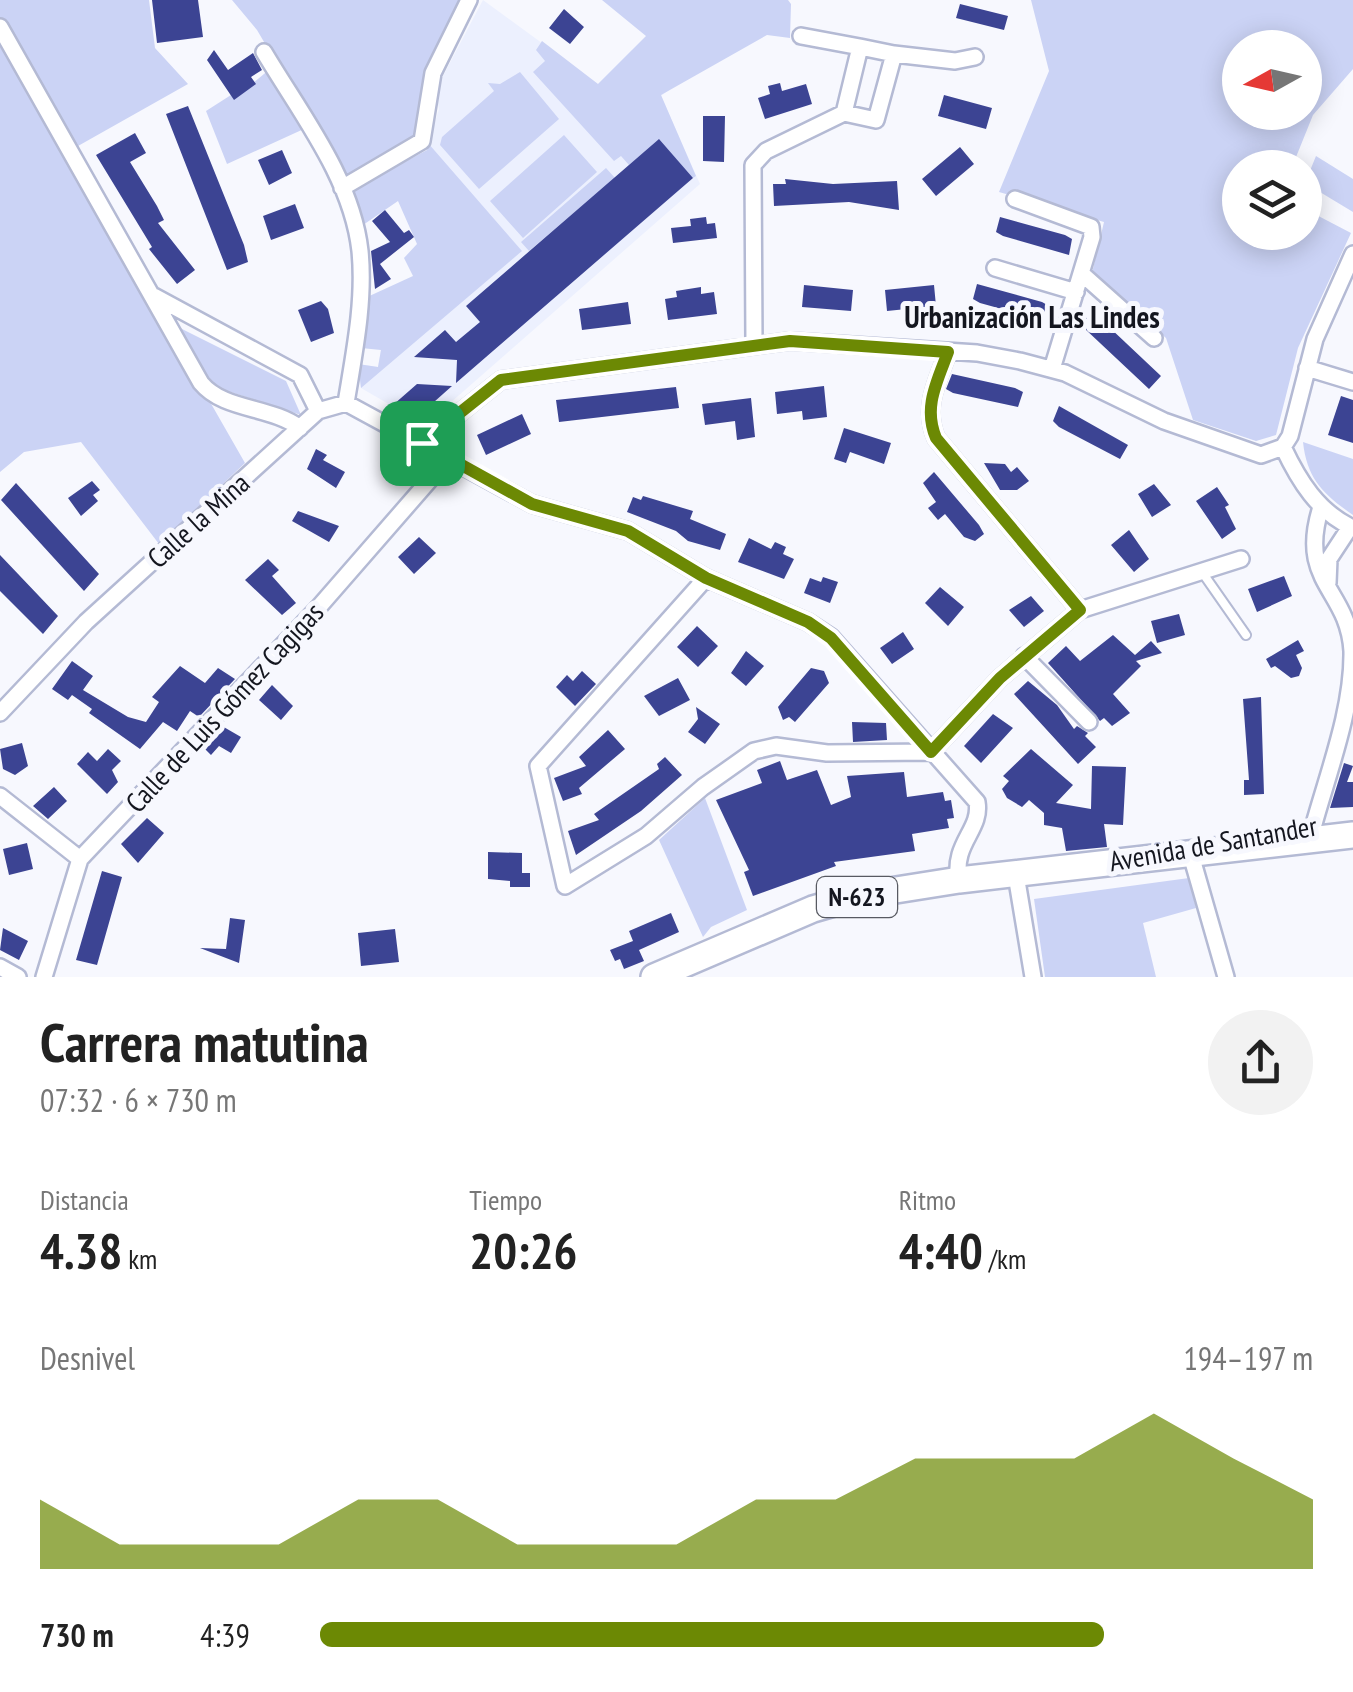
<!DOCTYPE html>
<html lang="es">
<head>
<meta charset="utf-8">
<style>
  :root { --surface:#fff; --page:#f2f2f2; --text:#222; --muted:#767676; --accent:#6c8904 }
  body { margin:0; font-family:"PT Sans Narrow",sans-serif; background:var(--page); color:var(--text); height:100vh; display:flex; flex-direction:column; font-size:38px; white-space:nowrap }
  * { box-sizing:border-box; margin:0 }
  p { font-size:32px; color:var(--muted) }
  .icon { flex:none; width:55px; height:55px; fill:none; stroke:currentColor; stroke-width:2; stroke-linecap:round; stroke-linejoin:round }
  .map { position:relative; height:977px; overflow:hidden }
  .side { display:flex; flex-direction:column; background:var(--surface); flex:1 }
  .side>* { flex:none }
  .needle { width:65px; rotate:262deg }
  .fabs { position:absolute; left:1222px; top:30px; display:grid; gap:20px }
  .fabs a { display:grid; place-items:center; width:100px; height:100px; border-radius:50%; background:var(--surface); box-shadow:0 5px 25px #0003; font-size:50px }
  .pin { position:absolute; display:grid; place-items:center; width:85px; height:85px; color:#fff; margin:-42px; border-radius:20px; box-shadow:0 5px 15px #0006 }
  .round { display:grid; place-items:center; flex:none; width:105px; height:105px; border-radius:52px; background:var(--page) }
  .summary { display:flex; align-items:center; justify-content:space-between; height:170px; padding:0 40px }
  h1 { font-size:55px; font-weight:700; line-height:75px }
  .metrics { display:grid; grid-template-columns:repeat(3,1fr); gap:15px; height:170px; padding:10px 40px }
  .metrics div { display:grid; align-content:center }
  .metrics b { font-size:50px; font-weight:700 }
  .metrics small { font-size:28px; font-weight:400 }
  .metrics p { font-size:28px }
  .chart { height:280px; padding:20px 40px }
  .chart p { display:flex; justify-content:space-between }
  .chart svg { width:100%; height:180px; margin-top:10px; fill:var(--accent); opacity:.7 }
  ul { padding:0 40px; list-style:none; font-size:32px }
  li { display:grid; grid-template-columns:160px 120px 1fr; align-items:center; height:75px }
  li i { height:25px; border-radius:12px; background:var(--accent) }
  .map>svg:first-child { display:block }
  .built { fill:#ecf0fe }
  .green { fill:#cbd3f5; fill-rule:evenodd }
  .building { fill:#3c4493 }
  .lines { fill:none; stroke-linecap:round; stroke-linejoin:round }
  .service-casing { stroke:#b4bad4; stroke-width:12 }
  .minor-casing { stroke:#b4bad4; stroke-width:20 }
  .trunk-casing { stroke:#b4bad4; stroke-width:30 }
  .service { stroke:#fff; stroke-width:8 }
  .minor { stroke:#fff; stroke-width:15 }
  .trunk { stroke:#fff; stroke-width:25 }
  .route-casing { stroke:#fff; stroke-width:20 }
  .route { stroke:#6c8904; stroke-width:12 }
  .labels { text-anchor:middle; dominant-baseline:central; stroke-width:10; stroke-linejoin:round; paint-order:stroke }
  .shield { fill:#f7f8fe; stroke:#585a62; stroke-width:2.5 }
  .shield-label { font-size:25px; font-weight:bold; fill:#14161f }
  .street-label { font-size:28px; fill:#14161f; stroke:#f7f8fe }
  .neighbourhood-label { font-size:30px; font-weight:bold; fill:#14161f; stroke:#f7f8fe }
</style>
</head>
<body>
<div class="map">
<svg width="1353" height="977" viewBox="0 0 1353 977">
  <rect width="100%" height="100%" fill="#f7f8fe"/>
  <!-- built -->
  <path class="built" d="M 483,0 L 598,84 L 632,50 L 669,90 L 661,96 L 700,184 L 425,425 L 361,388 L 358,364 L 378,367 L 381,349 L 457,306 L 427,147 L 439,109 L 435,91 Z"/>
  <!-- green -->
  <path class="green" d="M 0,0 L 149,0 L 155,48 L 188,84 L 78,146 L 0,18 Z
    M 232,0 L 462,0 L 433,54 L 417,137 L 349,180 L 343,176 L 257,30 Z
    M 602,0 L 788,0 L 791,4 L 790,38 L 767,35 L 661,95 L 696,176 L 693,178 L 659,140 L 629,165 L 621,156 L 614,161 L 533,72 L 545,61 L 536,50 L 542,41 L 598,84 L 646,36 Z
    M 1031,0 L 1353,0 L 1353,69 L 1313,115 L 1292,167 L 1240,168 L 1240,232 L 1305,232 L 1305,209 L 1351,233 L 1298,348 L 1276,435 L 1256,441 L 1193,420 L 1166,338 L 1092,273 L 1104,222 L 999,192 L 1049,71 ZM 1240,48 L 1305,48 L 1305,112 L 1240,112 Z
    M 0,35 L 245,463 L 159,544 L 81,442 L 24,452 L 0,472 Z
    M 270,69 L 306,128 L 227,164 L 206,111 L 231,95 L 234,99 Z
    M 520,72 L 559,119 L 479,189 L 440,145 L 442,137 L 494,91 L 488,83 L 500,84 Z
    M 564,135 L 597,172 L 523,238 L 490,201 Z
    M 428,143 L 522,251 L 361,388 L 358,364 L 378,367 L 381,350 L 361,348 L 365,298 L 413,276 L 404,258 L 417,244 L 398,201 L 363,225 L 352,190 L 427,150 Z
    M 1316,156 L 1353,179 L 1353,212 L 1305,183 Z
    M 606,168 L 615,178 L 529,251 L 521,242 Z
    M 172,324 L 286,381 L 301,415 L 212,386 Z
    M 1303,442 L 1353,459 L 1353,515 C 1323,494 1307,479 1303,442 Z
    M 705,798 L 747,910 L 711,927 L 703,937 L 659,840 Z
    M 1189,878 L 1196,908 L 1143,923 L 1156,977 L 1045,977 L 1034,899 Z"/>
  <!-- building -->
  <path class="building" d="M 152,0 L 198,0 L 203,37 L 157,43 Z
    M 960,4 L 1008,16 L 1004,30 L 956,18 Z
    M 564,9 L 584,27 L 570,44 L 549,28 Z
    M 214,50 L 228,70 L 253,53 L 262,70 L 251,77 L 256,84 L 234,100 L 207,60 Z
    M 780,83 L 782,91 L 806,84 L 812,104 L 765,119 L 758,98 L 770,94 L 768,86 Z
    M 944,95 L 992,108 L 986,129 L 938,116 Z
    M 188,106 L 244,245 L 248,262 L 227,270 L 166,114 Z
    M 703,116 L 725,116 L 724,162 L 703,161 Z
    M 135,133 L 146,153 L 130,162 L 157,206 L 164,220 L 158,223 L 195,270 L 177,284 L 149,249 L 152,247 L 96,155 Z
    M 659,139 L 693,178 L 456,383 L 457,360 L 414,357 L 445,330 L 456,342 L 480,322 L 466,306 Z
    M 960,147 L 974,164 L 936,196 L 922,179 Z
    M 282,150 L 292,173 L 269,185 L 258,160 Z
    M 785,179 L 833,184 L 897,181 L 899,210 L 849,202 L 774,206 L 773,184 L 786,184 Z
    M 295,204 L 304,228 L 271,240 L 263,216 Z
    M 385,210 L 404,233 L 409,230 L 414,237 L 380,264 L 391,279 L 375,289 L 371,251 L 390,242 L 372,221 Z
    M 706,217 L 707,224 L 715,223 L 717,238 L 673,243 L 671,228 L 691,226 L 690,219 Z
    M 1000,217 L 1065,235 L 1072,239 L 1069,255 L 1003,236 L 996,232 Z
    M 977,284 L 1042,302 L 1049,306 L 1045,321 L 980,303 L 973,299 Z
    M 804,285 L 853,290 L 851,311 L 802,307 Z
    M 934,285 L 936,306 L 887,311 L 885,290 Z
    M 701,287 L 701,294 L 714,292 L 717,314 L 668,320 L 665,299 L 677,297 L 676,291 Z
    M 321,301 L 328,309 L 334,333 L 311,342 L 298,310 Z
    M 628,302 L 631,324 L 582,330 L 579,309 Z
    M 1091,310 L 1161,376 L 1149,389 L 1084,328 L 1079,321 Z
    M 952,374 L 1015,388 L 1023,392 L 1018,407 L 953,393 L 946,389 Z
    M 417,384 L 452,386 L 416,418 L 393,405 Z
    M 824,386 L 827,417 L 803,420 L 802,411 L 777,414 L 775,392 Z
    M 676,387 L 679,408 L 559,422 L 556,400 Z
    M 1341,396 L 1353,400 L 1353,443 L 1328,435 Z
    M 751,398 L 755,437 L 737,440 L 735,421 L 705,425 L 702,404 Z
    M 1059,406 L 1128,445 L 1120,459 L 1059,427 L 1053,421 Z
    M 522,414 L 531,434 L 486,455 L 477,435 Z
    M 844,428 L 891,443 L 884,464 L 850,452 L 846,463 L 834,459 Z
    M 316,449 L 327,455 L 323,460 L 345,472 L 336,488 L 307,469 Z
    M 984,463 L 1005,464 L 1011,472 L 1017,467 L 1029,481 L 1017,490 L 1000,490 Z
    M 934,472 L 979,525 L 984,534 L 975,541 L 964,537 L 945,514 L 938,520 L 928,508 L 936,502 L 923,483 Z
    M 92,481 L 100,490 L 93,495 L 98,501 L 81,516 L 68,498 Z
    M 16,483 L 99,574 L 84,591 L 1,500 Z
    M 1154,484 L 1171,505 L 1152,517 L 1138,494 Z
    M 1217,487 L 1229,505 L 1225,507 L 1236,529 L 1222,539 L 1196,501 Z
    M 643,496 L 693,511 L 690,519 L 726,534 L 720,550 L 688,541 L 676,531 L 627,512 L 633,497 L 641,500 Z
    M 298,511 L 339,526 L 329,542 L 292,521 Z
    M 1129,530 L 1149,559 L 1134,572 L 1111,545 Z
    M 419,537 L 436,553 L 414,574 L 398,557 Z
    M 749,538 L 771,549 L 775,542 L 786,547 L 783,554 L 794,559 L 784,579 L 738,562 Z
    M 0,555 L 58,616 L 43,634 L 0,591 Z
    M 268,559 L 279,570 L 272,576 L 296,603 L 282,615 L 245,580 Z
    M 1284,576 L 1292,596 L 1257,612 L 1248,589 Z
    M 823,577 L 838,582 L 830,603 L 804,593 L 810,578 L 821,582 Z
    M 940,587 L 964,607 L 948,626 L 925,603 Z
    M 1031,596 L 1044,611 L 1024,627 L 1009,610 Z
    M 1179,614 L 1185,635 L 1157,643 L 1151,621 Z
    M 697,626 L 718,646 L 698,667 L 677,647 Z
    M 903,632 L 914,649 L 892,664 L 880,648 Z
    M 1113,635 L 1135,655 L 1151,641 L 1162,653 L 1136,661 L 1141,666 L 1113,694 L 1130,713 L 1112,726 L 1104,718 L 1100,721 L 1048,663 L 1066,646 L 1080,661 Z
    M 1298,640 L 1304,651 L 1296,655 L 1302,668 L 1299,676 L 1291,678 L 1275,666 L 1271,668 L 1266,659 Z
    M 746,651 L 764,666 L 746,686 L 731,673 Z
    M 72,661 L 93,676 L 83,690 L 128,717 L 146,722 L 159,702 L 152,697 L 180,666 L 205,683 L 218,668 L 235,679 L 199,717 L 190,711 L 177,731 L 163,722 L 140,749 L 89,713 L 92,709 L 72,695 L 68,700 L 52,689 Z
    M 811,668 L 824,671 L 829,683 L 795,722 L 789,717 L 783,720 L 778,707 Z
    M 582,671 L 596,684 L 575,706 L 556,687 L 567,675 L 573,681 Z
    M 678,678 L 690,700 L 659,716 L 644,696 Z
    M 1028,681 L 1057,705 L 1074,729 L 1077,726 L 1088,733 L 1085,736 L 1096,747 L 1078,764 L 1014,694 Z
    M 272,685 L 293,706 L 281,720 L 259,700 Z
    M 1261,697 L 1264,794 L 1244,795 L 1244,780 L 1249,780 L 1243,699 Z
    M 696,707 L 720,724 L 705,744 L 688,732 L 698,719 Z
    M 993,714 L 1013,728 L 981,763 L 964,746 Z
    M 852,722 L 886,723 L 887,740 L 853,742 Z
    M 222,726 L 241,737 L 231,753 L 219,746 L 211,755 L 202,746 Z
    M 608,730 L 625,749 L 579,788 L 582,794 L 563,801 L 554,778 L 586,766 L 579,757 Z
    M 22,743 L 28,766 L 15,775 L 3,769 L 0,749 Z
    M 108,749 L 121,761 L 112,770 L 118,782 L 107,794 L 77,764 L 88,752 L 97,761 Z
    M 1031,749 L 1073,785 L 1056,803 L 1091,809 L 1092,766 L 1126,767 L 1123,825 L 1104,824 L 1107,847 L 1066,851 L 1062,828 L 1044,825 L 1044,813 L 1029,800 L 1022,807 L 1007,798 L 1002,789 L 1009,781 L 1003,776 Z
    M 665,757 L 682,775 L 641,811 L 576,855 L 568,831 L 599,820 L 594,814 L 659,769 L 657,764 Z
    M 780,761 L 787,780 L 817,770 L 831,805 L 851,797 L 847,776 L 904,772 L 907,797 L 943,792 L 945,801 L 951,800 L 954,818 L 947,819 L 949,828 L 912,834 L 915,851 L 834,862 L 836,866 L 753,896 L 744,872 L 749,870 L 716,800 L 762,783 L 757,770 Z
    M 1344,763 L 1353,766 L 1347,782 L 1353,782 L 1353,807 L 1330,808 Z
    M 54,787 L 67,801 L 48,819 L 33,806 Z
    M 147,818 L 164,833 L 138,863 L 121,844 Z
    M 27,843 L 33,869 L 9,875 L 3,849 Z
    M 488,852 L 522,853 L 522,873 L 530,873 L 530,887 L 510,887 L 510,881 L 488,879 Z
    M 102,871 L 122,877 L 97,965 L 76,960 Z
    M 671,913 L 679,932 L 639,950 L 644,961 L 624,969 L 620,959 L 615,961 L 610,950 L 633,941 L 629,931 Z
    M 230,918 L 245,920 L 239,963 L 200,948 L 226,949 Z
    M 3,928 L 28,941 L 19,960 L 0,950 Z
    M 395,929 L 399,962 L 361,966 L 358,933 Z"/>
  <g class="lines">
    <!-- service casing -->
    <g class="service-casing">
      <path id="service" d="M 1202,572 L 1246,635"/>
    </g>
    <!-- minor casing -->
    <g class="minor-casing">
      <path id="minor" d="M 0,27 L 201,383 C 224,411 271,406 300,428
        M 801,36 L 860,47
        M 264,52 C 300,113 352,178 360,251 C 365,301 354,354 346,403
        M 894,54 L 955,61 L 975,57
        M 342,188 L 422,141 L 433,73 L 469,0
        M 1015,199 L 1091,227 L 1092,237 L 1052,369
        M 995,268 L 1076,292
        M 1081,273 L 1154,338
        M 154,296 L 300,375 L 318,411
        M 754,344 L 753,165 L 766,151 L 844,113 L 876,120 L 894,54 L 860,47 L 844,113
        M 948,352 C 937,382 923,407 936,438 L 1080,610
        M 1307,368 L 1353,382
        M 422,443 L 501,380 L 790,341 L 977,353 L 1020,361 L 1065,373 L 1164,421 L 1261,455 L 1283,447 L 1290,436 L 1315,339 L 1353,254
        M 1283,447 C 1299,481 1318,512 1353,528
        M 706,578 L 538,766 L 565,886 L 646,836 L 703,787 L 754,751 L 776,746 L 827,753 L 931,752 L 1000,678 L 1080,610 L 1241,559
        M 1328,583 L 1329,559 L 1350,527
        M 1024,656 L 1089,722
        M 0,713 L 86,622 L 318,411 L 346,403 L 532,504 L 628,531 L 706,578 L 808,622 L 831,637 L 977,802 C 982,830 952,843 959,880
        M 0,796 L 80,859
        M 1314,824 C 1329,770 1353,708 1352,651 C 1348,588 1297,583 1321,507
        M 1191,855 L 1226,977
        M 1016,875 L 1033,977
        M 0,967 L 18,977
        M 44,977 L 80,859 L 318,608 L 447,460"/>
    </g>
    <!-- trunk casing -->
    <g class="trunk-casing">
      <path id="trunk" d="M 654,977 L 813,909 L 858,896 L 959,880 L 1353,835"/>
    </g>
    <!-- service -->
    <use href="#service" class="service"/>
    <!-- minor -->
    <use href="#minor" class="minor"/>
    <!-- trunk -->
    <use href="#trunk" class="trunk"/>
  </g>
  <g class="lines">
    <!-- route casing -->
    <g class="route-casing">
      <path id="route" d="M 790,341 L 948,352 C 937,382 923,407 936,438 L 1080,610 L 1000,678 L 931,752 L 831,638 L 808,622 L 706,578 L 628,531 L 532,504 L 422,443 L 501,380 Z"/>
    </g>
    <!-- route -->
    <use href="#route" class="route"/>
  </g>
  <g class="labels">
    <!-- shield labels -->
    <rect class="shield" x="817" y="877" width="80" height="40" rx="8"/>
    <g class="shield-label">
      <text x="857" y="897">N-623</text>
    </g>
    <!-- street labels -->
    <g class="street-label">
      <text transform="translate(198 520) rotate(-42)">Calle la Mina</text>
      <text transform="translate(224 707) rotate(-47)">Calle de Luis Gómez Cagigas</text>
      <text transform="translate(1213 843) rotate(-10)">Avenida de Santander</text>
    </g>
    <!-- neighbourhood labels -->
    <g class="neighbourhood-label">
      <text x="1032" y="316">Urbanización Las Lindes</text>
    </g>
  </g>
</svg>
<div class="fabs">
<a><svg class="needle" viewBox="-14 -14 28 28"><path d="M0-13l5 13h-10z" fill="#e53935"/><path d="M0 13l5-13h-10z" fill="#767676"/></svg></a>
<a><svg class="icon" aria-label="layers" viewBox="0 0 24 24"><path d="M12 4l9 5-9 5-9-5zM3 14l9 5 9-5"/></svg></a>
</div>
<div class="pin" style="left:422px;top:443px;background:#1e9e55"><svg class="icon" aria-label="arrive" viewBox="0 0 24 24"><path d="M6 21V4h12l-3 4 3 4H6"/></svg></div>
</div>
<section class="side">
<div class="summary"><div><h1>Carrera matutina</h1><p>07:32 · 6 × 730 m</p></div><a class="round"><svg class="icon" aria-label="share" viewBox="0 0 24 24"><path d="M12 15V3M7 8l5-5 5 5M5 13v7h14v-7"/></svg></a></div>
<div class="metrics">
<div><p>Distancia</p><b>4.38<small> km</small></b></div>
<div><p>Tiempo</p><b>20:26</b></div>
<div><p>Ritmo</p><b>4:40<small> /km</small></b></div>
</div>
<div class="chart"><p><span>Desnivel</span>194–197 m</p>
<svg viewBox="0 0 160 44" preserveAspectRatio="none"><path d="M0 44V27L10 38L20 38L30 38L40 27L50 27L60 38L70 38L80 38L90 27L100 27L110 17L120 17L130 17L140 6L150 17L160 27V44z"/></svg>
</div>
<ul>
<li><b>730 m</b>4:39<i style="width:79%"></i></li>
</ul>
</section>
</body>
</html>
